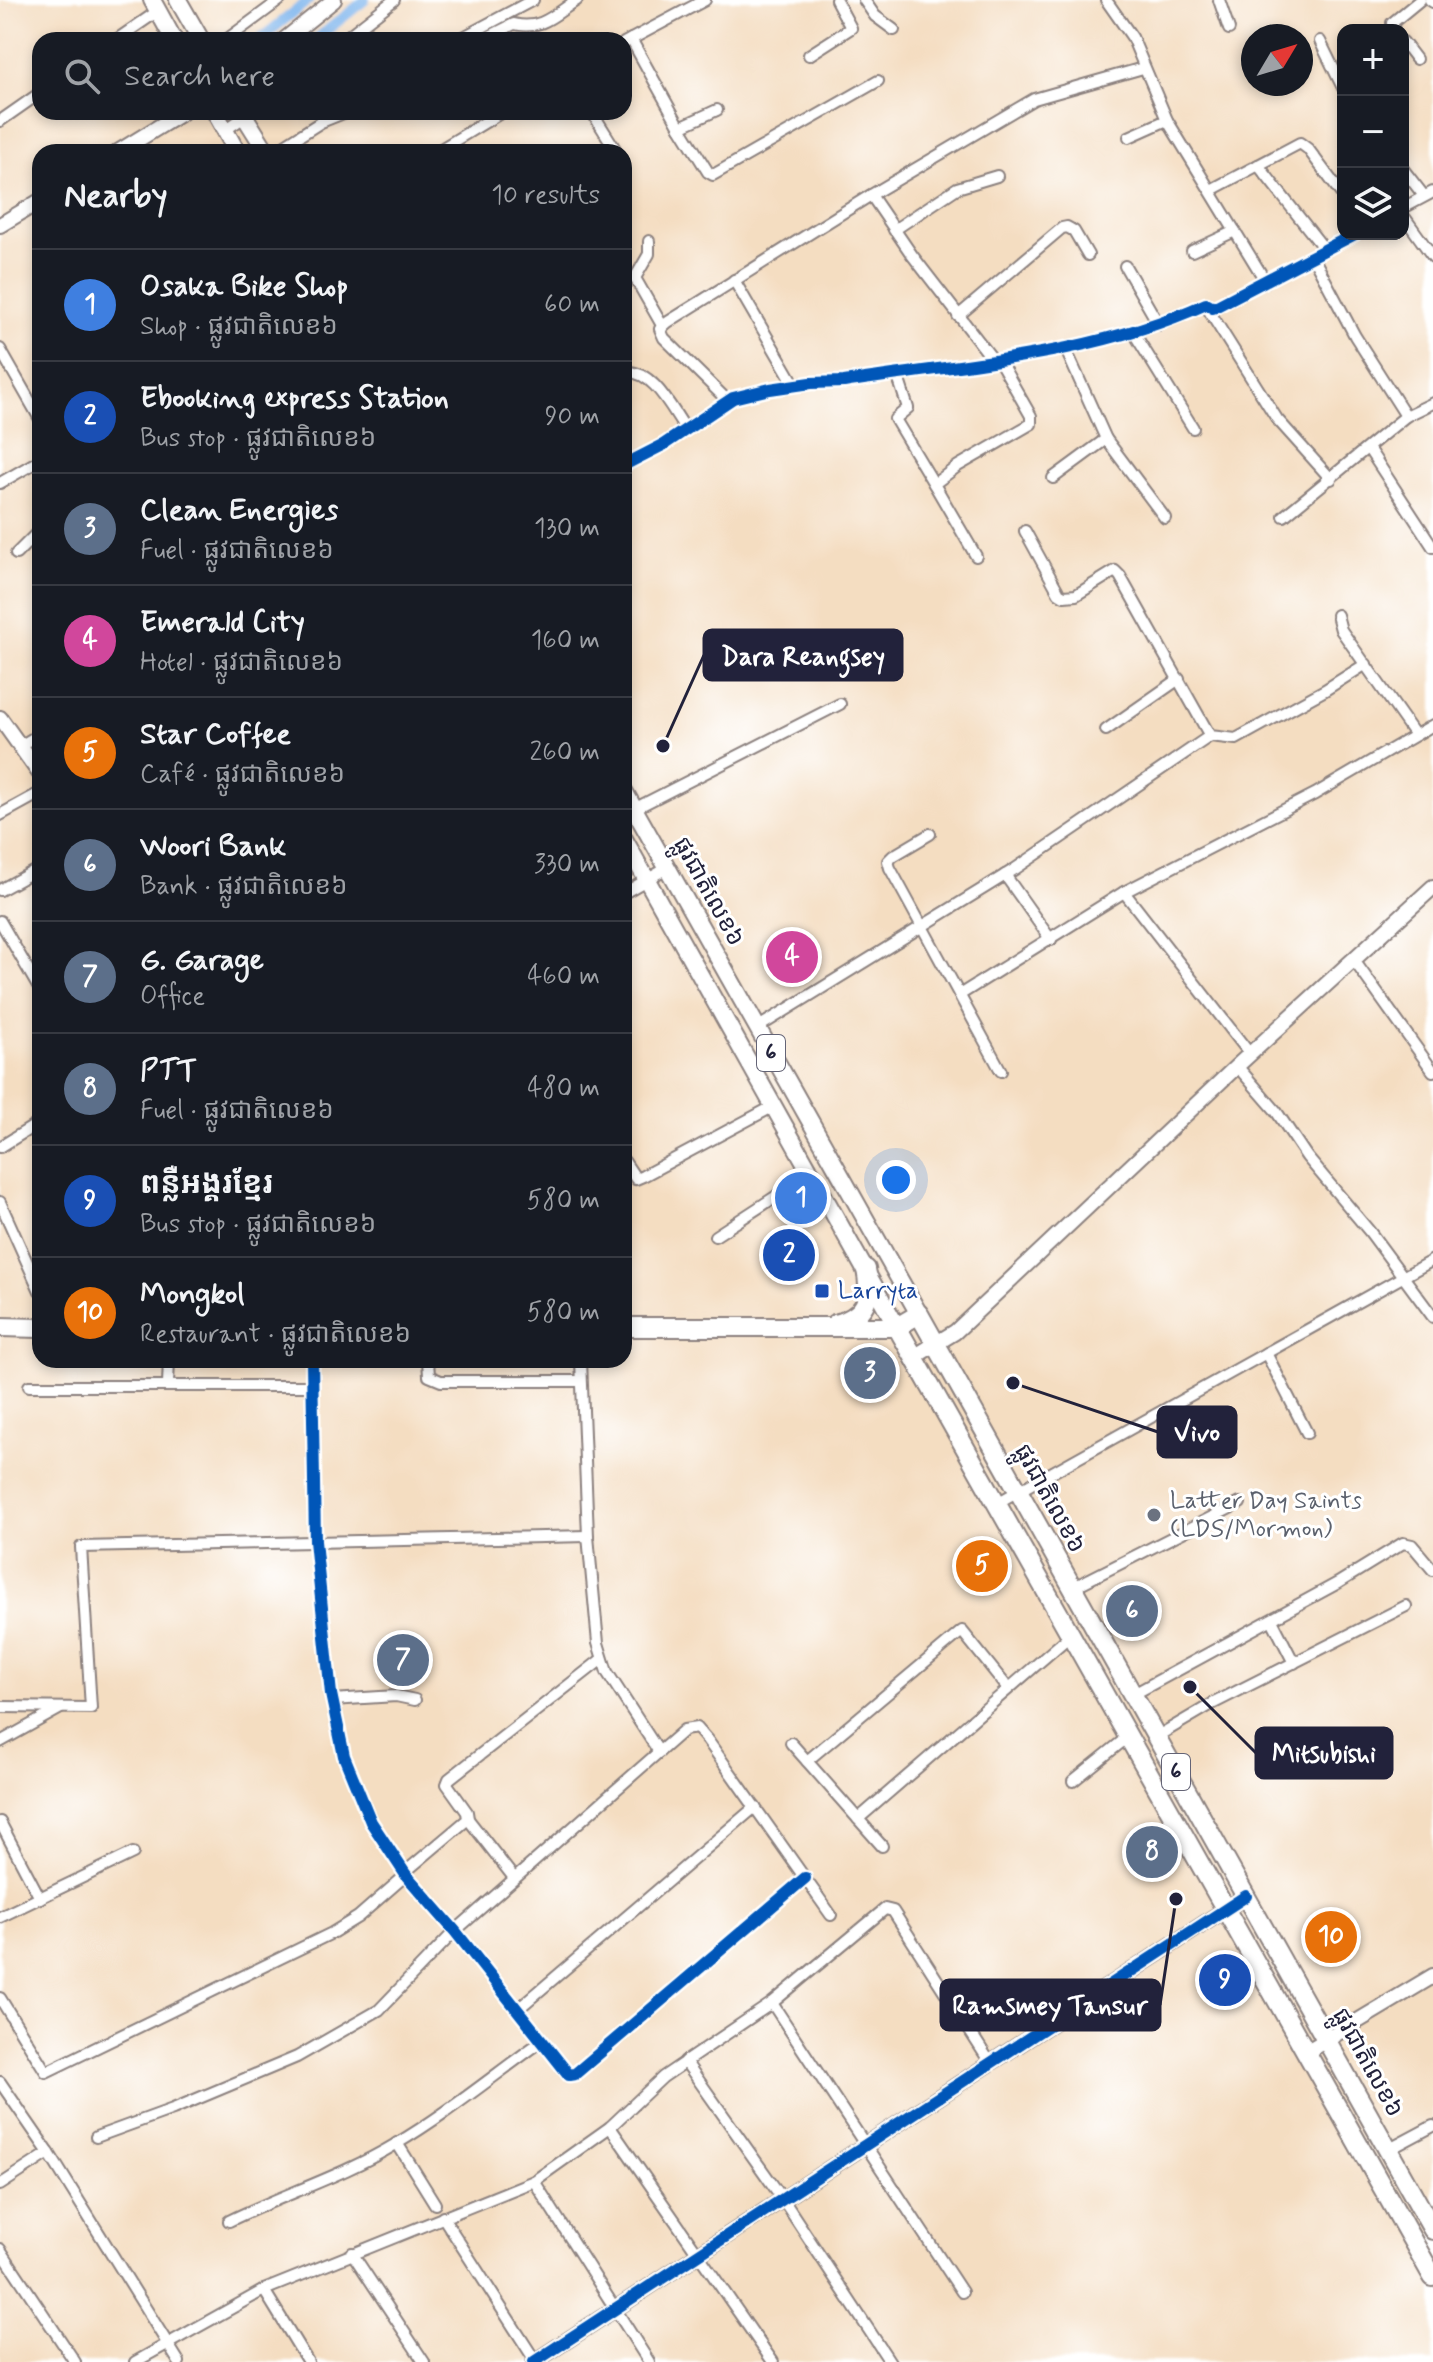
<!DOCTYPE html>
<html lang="en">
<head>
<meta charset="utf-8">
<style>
  :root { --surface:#171b24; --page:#242831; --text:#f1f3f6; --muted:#9ea1a6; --line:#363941; --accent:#7c3aed }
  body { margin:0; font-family:Mynerve,"Noto Sans Khmer",sans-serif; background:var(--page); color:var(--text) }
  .controls { position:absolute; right:24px; top:24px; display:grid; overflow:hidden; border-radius:16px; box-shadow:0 4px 12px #0003 }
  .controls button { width:72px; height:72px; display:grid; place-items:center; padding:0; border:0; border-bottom:2px solid var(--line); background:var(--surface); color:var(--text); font:40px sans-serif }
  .compass { position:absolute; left:1241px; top:24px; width:72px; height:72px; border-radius:50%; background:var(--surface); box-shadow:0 4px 12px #0003; rotate:52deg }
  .you { position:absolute; left:896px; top:1180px; width:28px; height:28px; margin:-20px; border:6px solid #fff; border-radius:50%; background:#1a73e8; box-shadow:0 0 0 12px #1a73e833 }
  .badge { display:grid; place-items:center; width:52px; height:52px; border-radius:50%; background:var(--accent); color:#fff; font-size:26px; font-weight:700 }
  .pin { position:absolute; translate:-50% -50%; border:4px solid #fff; box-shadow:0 2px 8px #0006 }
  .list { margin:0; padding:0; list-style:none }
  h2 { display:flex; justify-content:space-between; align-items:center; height:104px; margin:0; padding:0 32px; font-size:34px }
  h2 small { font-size:26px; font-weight:400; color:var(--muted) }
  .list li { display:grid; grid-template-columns:52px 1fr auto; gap:24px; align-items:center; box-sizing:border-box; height:112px; padding:0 32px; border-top:2px solid var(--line) }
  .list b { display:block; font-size:30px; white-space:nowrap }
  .list p { margin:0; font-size:26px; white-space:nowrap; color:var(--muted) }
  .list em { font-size:26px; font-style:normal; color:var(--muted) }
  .icon { flex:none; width:44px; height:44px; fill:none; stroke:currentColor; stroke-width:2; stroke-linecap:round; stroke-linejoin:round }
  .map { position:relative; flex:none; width:1433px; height:2362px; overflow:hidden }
  .search { position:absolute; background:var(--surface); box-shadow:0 4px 12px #0003; left:32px; top:32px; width:600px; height:88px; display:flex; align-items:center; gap:20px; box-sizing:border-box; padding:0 28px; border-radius:24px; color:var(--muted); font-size:30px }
  .panel { position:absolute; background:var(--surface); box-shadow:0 4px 12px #0003; left:32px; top:144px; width:600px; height:1224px; border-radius:24px }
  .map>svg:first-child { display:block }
</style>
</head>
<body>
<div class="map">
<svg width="1433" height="2362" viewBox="0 0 1433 2362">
  <rect width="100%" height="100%" fill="#fff"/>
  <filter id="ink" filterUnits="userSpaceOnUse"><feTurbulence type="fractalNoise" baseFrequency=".0125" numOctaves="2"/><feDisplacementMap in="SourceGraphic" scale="16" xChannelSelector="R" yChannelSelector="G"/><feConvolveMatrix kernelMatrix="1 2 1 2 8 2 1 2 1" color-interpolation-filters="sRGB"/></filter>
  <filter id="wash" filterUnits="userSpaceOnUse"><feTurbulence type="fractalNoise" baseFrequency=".006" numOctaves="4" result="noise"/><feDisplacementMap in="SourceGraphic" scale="32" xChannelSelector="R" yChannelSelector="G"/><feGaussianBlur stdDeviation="1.8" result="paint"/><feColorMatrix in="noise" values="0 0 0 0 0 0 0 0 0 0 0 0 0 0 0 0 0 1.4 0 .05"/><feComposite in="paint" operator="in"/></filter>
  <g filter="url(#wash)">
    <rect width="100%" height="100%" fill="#f4ddc1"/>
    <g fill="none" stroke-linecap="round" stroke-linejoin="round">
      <g stroke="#7eb5ed" stroke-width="10">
        <path d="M259,40L309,0"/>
        <path d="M315,40L365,0"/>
      </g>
    </g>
  </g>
  <g filter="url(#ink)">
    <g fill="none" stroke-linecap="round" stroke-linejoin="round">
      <defs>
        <g id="minor">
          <path d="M864,0L875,16L894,30"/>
          <path d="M1106,0L1132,37L1167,120L1266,282"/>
          <path d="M1219,0L1229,29"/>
          <path d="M1430,0L1433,2"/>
          <path d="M1394,30L1392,23L1420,0"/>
          <path d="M631,39L680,127L708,172L713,175L878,81"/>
          <path d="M116,40L158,11"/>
          <path d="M226,40L280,0"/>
          <path d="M343,40L394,0"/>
          <path d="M458,40L533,0"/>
          <path d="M482,40L514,24C541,31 555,14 577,0"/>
          <path d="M1320,41L1343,88"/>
          <path d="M1403,42L1416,59"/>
          <path d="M624,43L705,0"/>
          <path d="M809,55L851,28L836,0"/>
          <path d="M592,112L617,152"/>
          <path d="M0,121L40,93"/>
          <path d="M680,127L717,110"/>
          <path d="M225,130L252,112"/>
          <path d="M1129,137L1167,120"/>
          <path d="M274,152L321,122L346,112"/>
          <path d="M436,152L502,112"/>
          <path d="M1258,165L1325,250"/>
          <path d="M1403,169L1424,196"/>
          <path d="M1211,190L1300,143L1308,149L1343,196"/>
          <path d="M871,195L912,255L994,361"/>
          <path d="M1403,208L1433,192"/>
          <path d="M1403,215L1433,257"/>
          <path d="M894,230L957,188L997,176"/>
          <path d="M649,241V254L635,278L663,327"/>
          <path d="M1192,251L1235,231"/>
          <path d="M1313,257L1355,336L1406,416"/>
          <path d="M1125,266L1159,325"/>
          <path d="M734,280L795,385"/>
          <path d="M1206,306L1277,419L1331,479"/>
          <path d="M958,316L1062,228L1067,227L1074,231L1088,255"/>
          <path d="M1134,333L1193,428"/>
          <path d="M0,349L40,419"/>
          <path d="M1066,350L1106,439L1165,518"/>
          <path d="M624,372C653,369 671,408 685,428"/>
          <path d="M897,374L908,408L895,419L934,484"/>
          <path d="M727,400L664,338L660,329L668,322L871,195L1034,99L1143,68"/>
          <path d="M1368,448L1433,547"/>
          <path d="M624,465L663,445L733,398L770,389L811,383L844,382C967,363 1092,356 1206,304L1213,308L1355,234"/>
          <path d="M1053,478L1106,439"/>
          <path d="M0,483L40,460"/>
          <path d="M1284,516L1406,416L1433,403"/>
          <path d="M1025,531L1059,593L1064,596L1076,595L1115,571L1120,576L1210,736L1236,739L1325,690L1366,664"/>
          <path d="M16,554L40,530"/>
          <path d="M976,556L934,484L958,466L1031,424V416L999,360"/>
          <path d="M1337,615L1341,630L1415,735"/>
          <path d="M1106,730L1179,679"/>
          <path d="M20,746L40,734"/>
          <path d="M634,809L840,704"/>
          <path d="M0,815L40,793"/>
          <path d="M930,834L893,856L888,861L890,868L1001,1071"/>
          <path d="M1005,875L1051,940"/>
          <path d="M0,890L40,868"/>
          <path d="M1124,892L1250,1054"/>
          <path d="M624,893L667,868"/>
          <path d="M0,921L40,990"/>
          <path d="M1353,959L1433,1071"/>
          <path d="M961,994L1124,892L1315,794L1433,725"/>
          <path d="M757,1028L1015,869L1210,736"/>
          <path d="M1237,1066L1276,1111L1307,1157L1370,1232L1433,1317"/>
          <path d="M0,1147L34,1126"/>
          <path d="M624,1161L636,1179L643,1176L774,1106"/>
          <path d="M0,1202L40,1291"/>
          <path d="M715,1236L812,1173"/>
          <path d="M1266,1353L1307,1433"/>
          <path d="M312,1360L315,1541L331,1694L344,1756L371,1822L406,1875L455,1931L569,2075L575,2074L805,1878"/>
          <path d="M428,1360L429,1376L441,1381H581"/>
          <path d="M581,1360L588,1536L598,1643L607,1672L659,1752"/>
          <path d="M168,1384L169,1360"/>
          <path d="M29,1386H312"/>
          <path d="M997,1503L1433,1260"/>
          <path d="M1072,1588L1240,1503"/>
          <path d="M1272,1620L1294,1663"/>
          <path d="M1132,1695L1338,1583L1403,1543L1412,1545L1433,1570"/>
          <path d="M332,1700L396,1696L415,1700"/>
          <path d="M0,1707L91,1708L81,1547L588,1536"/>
          <path d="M1156,1737L1212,1704L1406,1606"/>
          <path d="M0,1742L61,1708"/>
          <path d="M791,1743L882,1846"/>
          <path d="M807,1761L962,1631L1007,1687"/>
          <path d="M1073,1781L1129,1736"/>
          <path d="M468,1819L514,1878"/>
          <path d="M858,1819L1072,1634"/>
          <path d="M0,1822L40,1898"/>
          <path d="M404,1873L468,1819L467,1812L447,1784L449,1779L602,1659"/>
          <path d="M0,1917L133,1853"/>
          <path d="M0,1998L46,2072L332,1933L358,1917L406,1875"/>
          <path d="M772,2003L962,2292"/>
          <path d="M517,2010L755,1807"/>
          <path d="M685,2061L782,2198L890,2362"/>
          <path d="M0,2082L49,2153L179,2362"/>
          <path d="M610,2127L773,2362"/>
          <path d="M96,2137L173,2109L297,2057L379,2010L455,1931L684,1730L697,1728L708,1741L831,1915"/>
          <path d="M397,2143L435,2204"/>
          <path d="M1388,2150L1433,2126"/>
          <path d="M534,2181L649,2362"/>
          <path d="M0,2185L49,2153"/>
          <path d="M443,2217L536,2362"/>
          <path d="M229,2221C284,2194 343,2176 396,2144C447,2114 494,2075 542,2041"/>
          <path d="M0,2249L75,2362"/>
          <path d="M352,2253L424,2362"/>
          <path d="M264,2290L308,2362"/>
          <path d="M135,2362L264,2290L534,2181L610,2127L663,2077L772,2003L885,1909L893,1911L991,2064"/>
        </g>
        <g id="tertiary">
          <path d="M118,152L183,112"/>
          <path d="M0,225L40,201"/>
          <path d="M0,718L40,774"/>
          <path d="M914,1357L955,1332L1237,1066L1433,887"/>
          <path d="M1306,2052L1433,1976"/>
          <path d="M534,2362L1246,1896"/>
        </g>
        <path id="secondary" d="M284,40L334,0"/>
        <g id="primary">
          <path d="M152,0L174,40"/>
          <path d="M178,0L201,40"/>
          <path d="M215,112L237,152"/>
          <path d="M242,112L267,152"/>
          <path d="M624,791L919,1314"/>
          <path d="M624,839L897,1327"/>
        </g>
        <g id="trunk">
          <path d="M835,1324C866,1316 872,1299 866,1269"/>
          <path d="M0,1327L40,1328"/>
          <path d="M624,1327H897L919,1314L1433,2230"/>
          <path d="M897,1327L1433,2277"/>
        </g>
      </defs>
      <use href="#minor" stroke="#8b807e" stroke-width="14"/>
      <use href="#tertiary" stroke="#8b807e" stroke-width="18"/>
      <use href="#secondary" stroke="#8b807e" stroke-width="18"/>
      <use href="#primary" stroke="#8b807e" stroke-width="20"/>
      <use href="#trunk" stroke="#8b807e" stroke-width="22"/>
      <use href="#minor" stroke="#fff" stroke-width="10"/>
      <use href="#tertiary" stroke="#fff" stroke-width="14"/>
      <use href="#secondary" stroke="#fff" stroke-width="14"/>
      <use href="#primary" stroke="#fff" stroke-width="16"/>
      <use href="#trunk" stroke="#fff" stroke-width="18"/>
      <defs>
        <g id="cycleway">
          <path d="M624,465L663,445L733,398L770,389L811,383L844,382C967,363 1092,356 1206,304L1213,308L1355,234"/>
          <path d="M312,1360L315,1541L331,1694L344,1756L371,1822L406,1875L455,1931L569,2075L575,2074L805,1878"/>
          <path d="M534,2362L1246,1896"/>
        </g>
      </defs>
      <use href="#cycleway" stroke="#fff" stroke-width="17"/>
      <use href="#cycleway" stroke="#0057b8" stroke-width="12"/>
    </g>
  </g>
  <rect fill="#1a4fb4" stroke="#fff" stroke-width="3" x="814" y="1283" width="16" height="16" rx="4"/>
  <circle fill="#6b7280" stroke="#fff" stroke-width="3" cx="1154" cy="1515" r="8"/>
  <g text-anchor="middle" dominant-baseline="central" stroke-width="6" stroke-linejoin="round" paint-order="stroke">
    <g fill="#fff" stroke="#646476" stroke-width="2">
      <rect x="757" y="1035" width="28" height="36" rx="6"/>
      <rect x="1162" y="1754" width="28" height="36" rx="6"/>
    </g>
    <g font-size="22" font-weight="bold" fill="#22223b">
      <text x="771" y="1053">6</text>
      <text x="1176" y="1772">6</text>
    </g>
    <g font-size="24" fill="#22223b" stroke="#fff">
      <text transform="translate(708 892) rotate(61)">ផ្លូវជាតិលេខ៦</text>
      <text transform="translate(1049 1499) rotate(61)">ផ្លូវជាតិលេខ៦</text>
      <text transform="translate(1367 2063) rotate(61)">ផ្លូវជាតិលេខ៦</text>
    </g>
    <g font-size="24" fill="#164399" stroke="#fff" text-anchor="start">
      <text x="838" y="1291">Larryta</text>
    </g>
    <g font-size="24" fill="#5b616d" stroke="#fff" text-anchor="start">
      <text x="1170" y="1501">Latter Day Saints<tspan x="1170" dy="28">(LDS/Mormon)</tspan></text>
    </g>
  </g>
  <path fill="none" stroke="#22223b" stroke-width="3" d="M663 746L704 655M1013 1383L1158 1432M1190 1687L1256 1753M1176 1899L1160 2005"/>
  <g fill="#22223b" stroke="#fff" stroke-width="3">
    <circle cx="663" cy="746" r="8"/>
    <circle cx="1013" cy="1383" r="8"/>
    <circle cx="1190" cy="1687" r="8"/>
    <circle cx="1176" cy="1899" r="8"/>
  </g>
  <g fill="#22223b" stroke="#22223b" stroke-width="3">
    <rect x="704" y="630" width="198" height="50" rx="8"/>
    <rect x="1158" y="1407" width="78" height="50" rx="8"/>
    <rect x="1256" y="1728" width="136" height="50" rx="8"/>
    <rect x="941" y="1980" width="219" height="50" rx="8"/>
  </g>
  <g font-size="26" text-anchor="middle" font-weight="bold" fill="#fff">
    <text x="803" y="665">Dara Reangsey</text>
    <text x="1197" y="1441">Vivo</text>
    <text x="1324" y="1762">Mitsubishi</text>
    <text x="1050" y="2014">Ramsmey Tansur</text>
  </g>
</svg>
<div class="controls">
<button>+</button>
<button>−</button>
<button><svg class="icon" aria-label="layers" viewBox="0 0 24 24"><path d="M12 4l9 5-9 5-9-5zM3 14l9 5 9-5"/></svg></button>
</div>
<svg class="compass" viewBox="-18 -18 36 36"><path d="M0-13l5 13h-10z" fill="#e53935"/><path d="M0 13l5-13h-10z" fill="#9ea1a6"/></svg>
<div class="you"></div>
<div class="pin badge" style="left:801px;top:1198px;background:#3f7fe0">1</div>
<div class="pin badge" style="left:789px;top:1255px;background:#1a4fb4">2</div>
<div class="pin badge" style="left:870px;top:1373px;background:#5c6f8a">3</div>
<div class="pin badge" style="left:792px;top:957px;background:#d1479c">4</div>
<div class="pin badge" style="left:982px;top:1566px;background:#e8710a">5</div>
<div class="pin badge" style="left:1132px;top:1611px;background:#5c6f8a">6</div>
<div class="pin badge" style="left:403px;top:1660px;background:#5c6f8a">7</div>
<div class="pin badge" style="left:1152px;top:1852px;background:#5c6f8a">8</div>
<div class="pin badge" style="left:1225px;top:1980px;background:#1a4fb4">9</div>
<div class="pin badge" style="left:1331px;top:1937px;background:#e8710a">10</div>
<div class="search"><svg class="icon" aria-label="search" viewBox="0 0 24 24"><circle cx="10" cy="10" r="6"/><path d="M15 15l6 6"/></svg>Search here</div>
<section class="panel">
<h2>Nearby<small>10 results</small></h2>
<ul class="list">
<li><span class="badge" style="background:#3f7fe0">1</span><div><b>Osaka Bike Shop</b><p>Shop · ផ្លូវជាតិលេខ៦</p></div><em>60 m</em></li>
<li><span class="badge" style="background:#1a4fb4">2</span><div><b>Ebooking express Station</b><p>Bus stop · ផ្លូវជាតិលេខ៦</p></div><em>90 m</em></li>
<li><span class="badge" style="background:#5c6f8a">3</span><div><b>Clean Energies</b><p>Fuel · ផ្លូវជាតិលេខ៦</p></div><em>130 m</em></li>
<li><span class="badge" style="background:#d1479c">4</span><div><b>Emerald City</b><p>Hotel · ផ្លូវជាតិលេខ៦</p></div><em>160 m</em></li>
<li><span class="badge" style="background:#e8710a">5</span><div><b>Star Coffee</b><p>Café · ផ្លូវជាតិលេខ៦</p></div><em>260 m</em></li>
<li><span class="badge" style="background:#5c6f8a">6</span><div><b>Woori Bank</b><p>Bank · ផ្លូវជាតិលេខ៦</p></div><em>330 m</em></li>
<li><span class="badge" style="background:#5c6f8a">7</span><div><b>G. Garage</b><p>Office</p></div><em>460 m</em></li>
<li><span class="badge" style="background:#5c6f8a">8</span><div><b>PTT</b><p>Fuel · ផ្លូវជាតិលេខ៦</p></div><em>480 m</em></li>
<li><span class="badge" style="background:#1a4fb4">9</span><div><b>ពន្លឺអង្គរខ្មែរ</b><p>Bus stop · ផ្លូវជាតិលេខ៦</p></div><em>580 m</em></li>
<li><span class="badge" style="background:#e8710a">10</span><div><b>Mongkol</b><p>Restaurant · ផ្លូវជាតិលេខ៦</p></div><em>580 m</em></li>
</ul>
</section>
</div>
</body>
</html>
